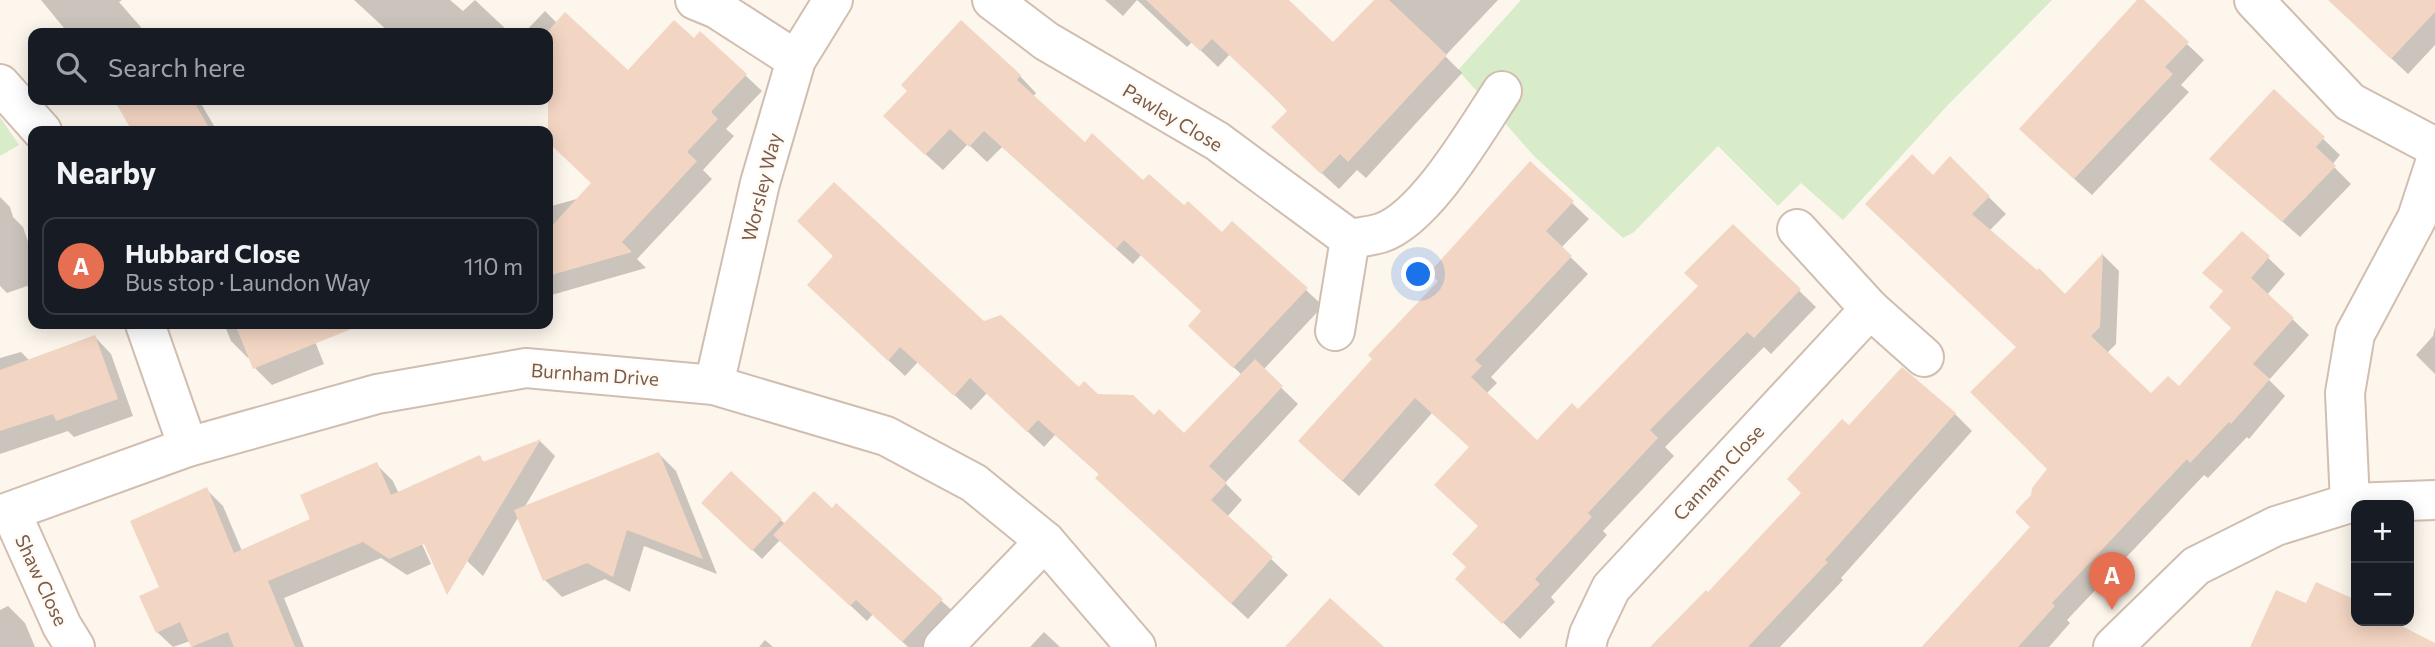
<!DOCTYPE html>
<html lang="en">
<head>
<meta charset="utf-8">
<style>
  :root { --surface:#171b24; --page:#242831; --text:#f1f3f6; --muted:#9ea1a6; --line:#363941; --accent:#e76f51 }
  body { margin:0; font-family:Commissioner,sans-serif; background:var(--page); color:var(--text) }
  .controls { position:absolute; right:21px; bottom:21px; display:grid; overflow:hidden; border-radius:14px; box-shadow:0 4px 18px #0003 }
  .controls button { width:63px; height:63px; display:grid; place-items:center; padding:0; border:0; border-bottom:2px solid var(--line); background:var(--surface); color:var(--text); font:35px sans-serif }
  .you { position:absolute; left:1419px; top:275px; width:24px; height:24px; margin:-18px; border:5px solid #fff; border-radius:50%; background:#1a73e8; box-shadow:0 0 0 10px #1a73e833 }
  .badge { display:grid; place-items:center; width:46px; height:46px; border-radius:50%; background:var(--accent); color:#fff; font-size:23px; font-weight:700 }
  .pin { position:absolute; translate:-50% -58px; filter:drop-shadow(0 2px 4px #0008) }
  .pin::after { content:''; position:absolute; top:37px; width:24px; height:21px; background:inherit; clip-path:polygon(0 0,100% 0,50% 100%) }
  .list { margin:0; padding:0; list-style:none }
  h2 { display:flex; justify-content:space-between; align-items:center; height:91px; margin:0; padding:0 28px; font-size:30px }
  h2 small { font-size:23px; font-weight:400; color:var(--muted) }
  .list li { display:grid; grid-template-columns:46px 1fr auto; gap:21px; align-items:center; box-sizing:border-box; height:98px; margin:0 14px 14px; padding:0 14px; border:2px solid var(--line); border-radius:14px }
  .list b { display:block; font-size:26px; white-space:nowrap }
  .list p { margin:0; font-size:23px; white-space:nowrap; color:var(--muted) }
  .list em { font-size:23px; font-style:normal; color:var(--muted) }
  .icon { flex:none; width:38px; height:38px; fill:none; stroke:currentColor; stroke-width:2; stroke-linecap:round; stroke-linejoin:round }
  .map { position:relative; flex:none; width:2435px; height:647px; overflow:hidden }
  .search { position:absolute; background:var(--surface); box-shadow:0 4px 18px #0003; left:28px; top:28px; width:525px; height:77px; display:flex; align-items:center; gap:18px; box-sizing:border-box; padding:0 24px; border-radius:14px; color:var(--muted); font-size:26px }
  .panel { position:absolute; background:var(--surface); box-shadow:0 4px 18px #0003; left:28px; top:126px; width:525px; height:203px; border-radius:14px }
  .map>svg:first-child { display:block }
</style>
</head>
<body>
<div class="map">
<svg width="2435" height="647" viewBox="0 0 2435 647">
  <rect width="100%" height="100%" fill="#fdf6ec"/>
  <g fill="#d8ecc9">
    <path d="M1521,0H2052L1946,107L1843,220L1801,183L1778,206L1718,146L1634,232L1623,238L1534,156L1458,70Z"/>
    <path d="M0,117L19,145L0,156Z"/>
  </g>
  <g fill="#0003">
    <path d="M41,0H122L119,2L146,33H68Z"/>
    <path d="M354,0H450L463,11L475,0L510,33H390Z"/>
    <path d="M1105,0H1286L1333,44L1376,0H1498L1445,56L1462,73L1366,178L1357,170L1339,189L1290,144L1288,111L1230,54L1218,67L1192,42L1187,47L1137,0L1123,16Z"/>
    <path d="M2140,0L2204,60L2181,85L2189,92L2092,195L2038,146Z"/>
    <path d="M2329,0H2435V45L2408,74Z"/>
    <path d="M545,11L557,23L628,73L694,41L745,75L762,91L726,129L734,136L703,170L712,179L637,259L646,268L548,296V207L602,192L573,118L548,94V33H524Z"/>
    <path d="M1020,76L1036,93L1033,97L1085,144L1306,290L1323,306L1263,370L1298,404L1225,483L1242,500L1227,517L1288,575L1248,619L1113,494L1100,475L1055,435L1044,447L987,393L971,410L918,362L905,376L825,301L984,323L1079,389L1154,418L1184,435L1242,375L1207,342L1203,312L1141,255L1133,264L1002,147L987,162L968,144L943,170L902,133Z"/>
    <path d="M2274,92L2340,155L2332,165L2351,184L2300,237L2211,159Z"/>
    <path d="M113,100H199L217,131H134L123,112Z"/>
    <path d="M466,100H477L471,105Z"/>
    <path d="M1950,159L2006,214L1989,231L2065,297L2103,255L2119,271L2116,344L2107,353L2151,395L2179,389L2233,328L2225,292L2242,233L2285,274L2267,295L2309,335L2269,380L2285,396L2249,439L2247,437L2208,478L2204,475L2067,620L2070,623L2049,647H1922L2032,527L2033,496L2050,468L2018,348L1934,177Z"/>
    <path d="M1530,163L1589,219L1561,248L1588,274L1491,377L1497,383L1486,394L1537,442L1578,412L1700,287L1733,227L1816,307L1771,354L1764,347L1665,447L1674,456L1603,531L1607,535L1551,597L1555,602L1520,639L1458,579L1468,568L1480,527L1471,448L1432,413L1359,496L1317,458L1374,359L1440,281Z"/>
    <path d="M0,197L10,207L13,217L23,227L33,256V284L7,293L0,286Z"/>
    <path d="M224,324H328L331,332L314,339L324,364L272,385L255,368L250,357L248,358L231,341Z"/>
    <path d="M2435,327V374L2416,355L2433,336Z"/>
    <path d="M95,337L111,354L133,416L74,437L68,431L0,454V358L21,352L30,361Z"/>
    <path d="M1955,414L1972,431L1841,578L1843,580L1780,647H1670L1709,595L1803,493Z"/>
    <path d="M540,441L555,456L524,508L659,454L676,471L717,574L644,546L630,592L605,579L562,597L545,580L519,516L483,576L468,562L443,474L479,457L485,463Z"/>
    <path d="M376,464L393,481L431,564L407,575L381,558L284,598L304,647H192L190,641L173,647L157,632L161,587L206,489L223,506L242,551L312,520Z"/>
    <path d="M731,473L785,524L832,511L836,505L958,616L928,647H908L873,614L867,621L780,540L762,559L703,503Z"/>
    <path d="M8,606L25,623L35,647H0V610Z"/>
    <path d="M1044,632L1060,647H1030Z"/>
    <path d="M765,640L773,647H759Z"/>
  </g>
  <g fill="#f3d5c3">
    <path d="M1146,0H1289L1333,42L1374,0H1389L1447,55L1348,162L1340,154L1321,174L1271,127L1287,111L1275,98L1212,39L1200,51Z"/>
    <path d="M2137,0H2144L2189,42L2165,67L2173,74L2074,179L2019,129Z"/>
    <path d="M2328,0H2435V12L2391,59Z"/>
    <path d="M565,12L628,70L674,20L694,38L700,31L747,74L711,112L718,119L687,152L697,161L622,242L632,252L548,276V230L591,183L548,142V31Z"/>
    <path d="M961,20L1021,75L1017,80L1085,142L1092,133L1143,180L1149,174L1184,205L1188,201L1222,232L1232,221L1308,288L1233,368L1188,326L1201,311L1124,240L1116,249L984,131L969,147L950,129L925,155L883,116L907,91L901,85Z"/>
    <path d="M2274,89L2325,137L2316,147L2336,166L2282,222L2209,159Z"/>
    <path d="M127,100H193L211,131H132L117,105Z"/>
    <path d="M1912,154L1933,175L1950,156L1990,196L1972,214L2037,270L2039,268L2065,294L2103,253L2100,327L2091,336L2151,393L2168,376L2179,386L2231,328L2209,307L2223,291L2202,273L2242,231L2270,256L2251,278L2294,318L2253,364L2270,379L2231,424L2229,422L2190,463L2187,459L2052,603L2055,606L2018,647H1922L2030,527L2015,512L2031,495L2032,488L2047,469L1970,392L2016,347L1865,204Z"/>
    <path d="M1530,161L1574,201L1546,231L1572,256L1475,360L1482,366L1471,377L1537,440L1572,403L1578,409L1698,286L1684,273L1733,224L1801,289L1754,338L1747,332L1650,430L1658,438L1588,513L1592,517L1535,579L1540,584L1502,624L1455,579L1466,567L1452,554L1478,526L1434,485L1469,447L1415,398L1342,481L1298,441L1372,359L1368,355L1438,281L1429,273Z"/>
    <path d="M834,182L984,321L1001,315L1079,387L1084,381L1098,394L1133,395L1154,415L1159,409L1184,433L1255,359L1283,386L1209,466L1227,483L1211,500L1273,557L1231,604L1095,478L1099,474L1038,420L1027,432L970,378L954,396L900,347L888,361L807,285L833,256L797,221Z"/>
    <path d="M235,324H361V325L253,369Z"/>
    <path d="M95,335L118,399L56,421L53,414L0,431V370Z"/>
    <path d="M1902,367L1956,413L1825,560L1828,562L1748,647H1650L1706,590L1708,592L1801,493L1787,479L1842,419L1849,425Z"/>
    <path d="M541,439L447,595L424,544L389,559L363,542L268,581L295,647H234L228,632L191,647L180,622L156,633L139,596L159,587L130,521L207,487L234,553L310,519L300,495L377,462L391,495L480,455L483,462Z"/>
    <path d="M659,452L703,559L627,530L613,577L587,563L543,581L514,510Z"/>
    <path d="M731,471L782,519L752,551L701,503Z"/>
    <path d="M814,491L832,508L836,503L943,599L902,642L856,600L850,606L773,535Z"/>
    <path d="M2316,582L2356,600V621H2392L2435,643V647H2250L2276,590L2306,603Z"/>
    <path d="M1330,598L1384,647H1285Z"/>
  </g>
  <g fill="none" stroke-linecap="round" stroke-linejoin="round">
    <defs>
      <g id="street">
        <path d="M695,0L717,9L796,60"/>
        <path d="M992,0L1046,41L1217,141L1350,239C1360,237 1371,236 1381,233C1426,218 1476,130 1502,91"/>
        <path d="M2254,0L2350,102L2435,147"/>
        <path d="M0,84L42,131"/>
        <path d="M1870,309L1924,357"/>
        <path d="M145,324L188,447"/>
        <path d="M1335,331L1350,239"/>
        <path d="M714,385L760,183L796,60L833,0"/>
        <path d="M2350,503L2345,393L2355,334L2417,218L2435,163"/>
        <path d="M11,512L62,626L75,647"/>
        <path d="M0,515L188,447L377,394L526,368L714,385L886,436L974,483L1045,541L1136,647"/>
        <path d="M943,647L1045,541"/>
        <path d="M1586,647L1589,634L1611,588L1870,309L1797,229"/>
        <path d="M2113,647L2196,566L2276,526L2350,503L2435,500"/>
      </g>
    </defs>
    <use href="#street" stroke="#d1beb0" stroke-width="42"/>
    <use href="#street" stroke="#fff" stroke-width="38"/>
  </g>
  <g text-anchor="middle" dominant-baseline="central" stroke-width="5" stroke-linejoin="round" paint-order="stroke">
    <g font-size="19" fill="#7a5c4d" stroke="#fffaf3">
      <text transform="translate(1173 117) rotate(31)">Pawley Close</text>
      <text transform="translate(761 187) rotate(-76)">Worsley Way</text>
      <text transform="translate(595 374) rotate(4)">Burnham Drive</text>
      <text transform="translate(1718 472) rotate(-47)">Cannam Close</text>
      <text transform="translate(42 580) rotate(65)">Shaw Close</text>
    </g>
  </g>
</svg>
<div class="controls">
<button>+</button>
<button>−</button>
</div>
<div class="you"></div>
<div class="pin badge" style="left:2112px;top:610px">A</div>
<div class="search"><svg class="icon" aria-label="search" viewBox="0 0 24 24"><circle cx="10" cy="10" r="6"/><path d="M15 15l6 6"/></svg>Search here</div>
<section class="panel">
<h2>Nearby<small></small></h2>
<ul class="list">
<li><span class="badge">A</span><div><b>Hubbard Close</b><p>Bus stop · Laundon Way</p></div><em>110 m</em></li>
</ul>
</section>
</div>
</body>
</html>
